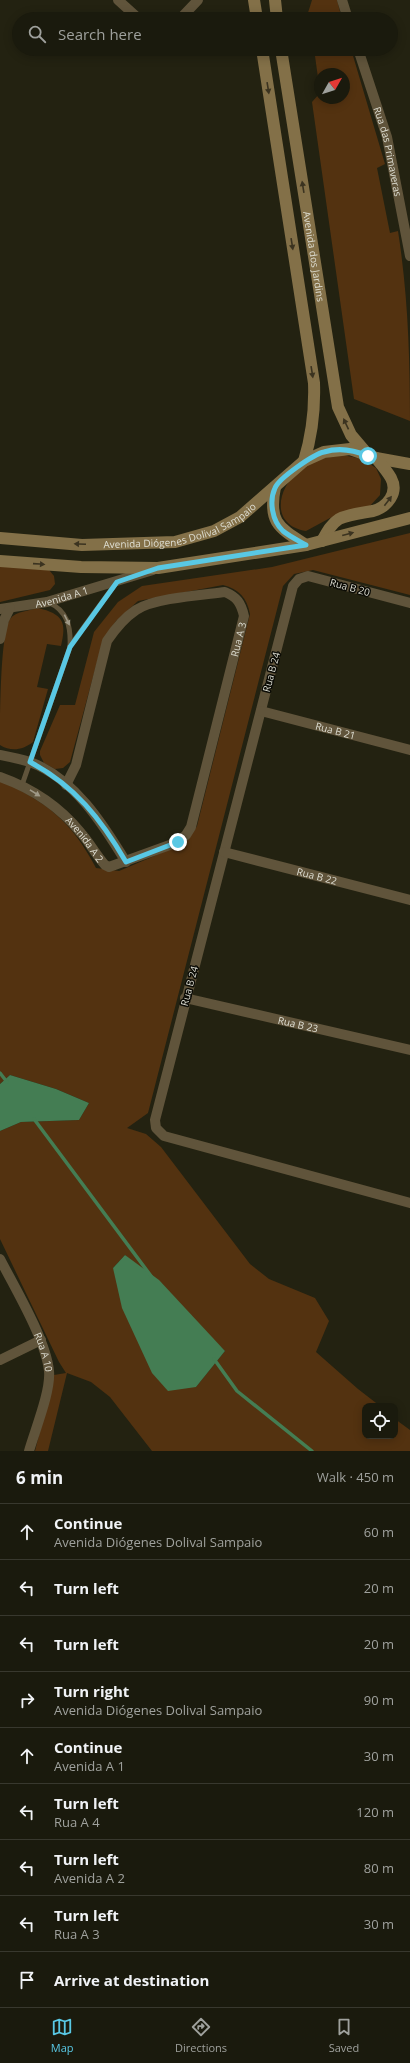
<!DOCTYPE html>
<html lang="en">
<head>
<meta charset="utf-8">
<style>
  :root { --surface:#1a1a0d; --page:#232316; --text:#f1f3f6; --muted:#9fa19d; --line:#38382e; --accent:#59c8e4 }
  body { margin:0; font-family:"Open Sans",sans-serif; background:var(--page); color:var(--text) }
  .controls { position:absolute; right:12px; bottom:12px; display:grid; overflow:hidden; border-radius:8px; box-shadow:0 2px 10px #0003 }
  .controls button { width:36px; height:36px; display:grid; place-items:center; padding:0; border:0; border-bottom:1px solid var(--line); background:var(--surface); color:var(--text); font:20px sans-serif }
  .compass { position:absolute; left:314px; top:68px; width:36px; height:36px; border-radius:50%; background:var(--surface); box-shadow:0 2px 10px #0003; rotate:51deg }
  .stop { position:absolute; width:12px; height:12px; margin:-9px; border:3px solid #59c8e4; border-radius:50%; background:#fff }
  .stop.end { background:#59c8e4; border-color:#fff; box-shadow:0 1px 4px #0008 }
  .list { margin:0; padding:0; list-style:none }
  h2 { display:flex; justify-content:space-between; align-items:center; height:52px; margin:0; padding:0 16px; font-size:17px }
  h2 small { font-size:13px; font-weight:400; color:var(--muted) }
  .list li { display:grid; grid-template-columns:26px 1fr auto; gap:12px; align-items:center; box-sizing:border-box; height:56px; padding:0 16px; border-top:1px solid var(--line) }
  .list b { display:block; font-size:15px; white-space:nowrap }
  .list p { margin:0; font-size:13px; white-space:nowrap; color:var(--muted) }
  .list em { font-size:13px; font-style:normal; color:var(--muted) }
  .icon { flex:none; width:22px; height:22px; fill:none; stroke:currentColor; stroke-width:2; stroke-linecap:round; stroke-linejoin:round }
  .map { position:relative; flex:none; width:410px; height:1451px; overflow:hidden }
  .search { position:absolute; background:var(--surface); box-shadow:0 2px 10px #0003; left:12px; right:12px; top:12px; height:44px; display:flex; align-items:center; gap:10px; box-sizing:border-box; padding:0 14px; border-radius:22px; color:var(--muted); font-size:15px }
  .sheet { height:556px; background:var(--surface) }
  nav { display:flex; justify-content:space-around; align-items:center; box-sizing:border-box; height:56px; border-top:1px solid var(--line); background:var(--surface); font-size:11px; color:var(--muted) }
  nav a { display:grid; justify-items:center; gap:2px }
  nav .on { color:var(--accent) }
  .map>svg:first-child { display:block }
</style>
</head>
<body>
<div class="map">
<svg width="410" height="1451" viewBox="0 0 410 1451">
  <rect width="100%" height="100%" fill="#232211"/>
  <g fill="#533210" fill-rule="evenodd">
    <path d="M312,0H337L342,19H306Z"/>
    <path d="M308,49H351L385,164L377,168L390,233L398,231C408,295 410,357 410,421L354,399L312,102L320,93V98H344V74H320V92L315,56Z"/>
    <path d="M343,455L362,459L376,468L381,479L380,495L369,507L330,518L306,531C270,525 277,489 299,470C311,459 327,457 343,455Z"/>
    <path d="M410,533V595L313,570L294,574L283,586L148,1113L127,1128L146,1134L161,1147L250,1264L269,1279L315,1298L329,1321L316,1352L358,1389L380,1406H365V1436H395V1419L410,1430V1451H152L110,1397L91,1382L67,1373L48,1451H35L54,1375L66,1373L59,1362L0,1239V1131L21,1122L79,1120L89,1103L56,1089L10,1075L0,1084V780C47,803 71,820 96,868L119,871L180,845L194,831L197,826L250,614C247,598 239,589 223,585L138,601L116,621L103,640L70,762L63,768L55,769L44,763L40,755V751L60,705H75L94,632L118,602L142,586L272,567ZM125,1255L225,1351L196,1387L113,1268Z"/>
    <path d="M0,565L49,570L54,576L55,584L50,590L0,602Z"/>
    <path d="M38,608C63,614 67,622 61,646L47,644L37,687L48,689L33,742C23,750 11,752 0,745C0,722 0,634 10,619C16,611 29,611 38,608Z"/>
  </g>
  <g fill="#447d53">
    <path d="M10,1075L56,1089L89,1103L79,1120L21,1122L0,1131V1084Z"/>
    <path d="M125,1255L159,1280L225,1351L196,1387L168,1391L152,1373L122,1308L113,1268Z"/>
  </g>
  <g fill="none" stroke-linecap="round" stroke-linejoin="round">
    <g stroke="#447d53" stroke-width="3.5">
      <path d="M0,1073L7,1082"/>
      <path d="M34,1119L151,1276"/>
      <path d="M214,1359L237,1391L312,1451"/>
    </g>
    <g stroke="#60543b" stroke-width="5">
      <path d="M70,646L116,583"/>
      <path d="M22,785L70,647C71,627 68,611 48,602"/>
    </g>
    <g stroke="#60543b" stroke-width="10">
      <path d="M118,0L139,19"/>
      <path d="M342,0L348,19"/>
      <path d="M180,19L198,0"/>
      <path id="s1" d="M358,49L387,137L410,256"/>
      <path d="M410,603L308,576L299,579L293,586L155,1120L156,1128L164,1136L410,1203"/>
      <path id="s2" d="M0,609L47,602L153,570"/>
      <path d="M0,639L4,620L10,608"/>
      <path id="s3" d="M261,711L410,750"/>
      <path d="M0,755C10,757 20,759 30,762C74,778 103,824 126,862"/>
      <path id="s4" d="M0,777C31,788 60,807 81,833C90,843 96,855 105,865L109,867L178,842L186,835L191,827L244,616C241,603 237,597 225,592C202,595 154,598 136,610C124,618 115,629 107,641L76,765L66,785"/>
      <path id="s5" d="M224,852L410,900"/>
      <path id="s6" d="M185,998L410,1050"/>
      <path id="s7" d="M0,1259C15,1288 46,1340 49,1371C51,1391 35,1430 29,1451"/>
      <path d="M0,1360L41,1340"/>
    </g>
    <g stroke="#837048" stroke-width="12">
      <path d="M254,0L257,19"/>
      <path d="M275,0L277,19"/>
      <path d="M262,49L314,383C315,411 312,435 304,461"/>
      <path id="s8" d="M281,49L338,407L351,435L368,455"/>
      <path d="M275,487C268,522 278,527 306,545"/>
      <path id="s9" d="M0,538L82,545L175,542L214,531L240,517L304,461L324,452L350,449L376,458L410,464"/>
      <path d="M322,541C327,532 331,524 339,519C349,514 362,513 373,511C387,507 399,493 391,478C387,471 381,464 376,458"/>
      <path d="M0,561L81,567L158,568L306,545L410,518"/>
    </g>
  </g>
  <defs><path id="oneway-solid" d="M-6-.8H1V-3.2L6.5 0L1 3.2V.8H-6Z"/></defs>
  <g fill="#3b3320">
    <use href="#oneway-solid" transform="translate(268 88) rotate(81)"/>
    <use href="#oneway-solid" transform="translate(303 187) rotate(-99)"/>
    <use href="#oneway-solid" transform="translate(292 244) rotate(81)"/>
    <use href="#oneway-solid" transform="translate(312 372) rotate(81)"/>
    <use href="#oneway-solid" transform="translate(346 424) rotate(-115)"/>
    <use href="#oneway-solid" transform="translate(388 501) rotate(-53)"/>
    <use href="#oneway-solid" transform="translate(348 534) rotate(-15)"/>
    <use href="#oneway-solid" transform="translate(80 544) rotate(-177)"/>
    <use href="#oneway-solid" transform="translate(39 564) rotate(4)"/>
  </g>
  <g fill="#9f9987">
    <use href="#oneway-solid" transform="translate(67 620) rotate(64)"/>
    <use href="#oneway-solid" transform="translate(35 793) rotate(32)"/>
  </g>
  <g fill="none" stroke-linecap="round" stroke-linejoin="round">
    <path stroke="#59c8e4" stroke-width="5" d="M178,842L126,862C101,819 75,786 30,762L70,647L117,582L158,568L306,545C299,541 289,536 283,531C272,521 269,501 275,488C279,478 314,454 324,452C340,447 354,450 368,456"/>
  </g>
  <g text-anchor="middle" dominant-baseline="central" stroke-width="3" stroke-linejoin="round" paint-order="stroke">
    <g font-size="10" fill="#deded3" stroke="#0b0b05">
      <text stroke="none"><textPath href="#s1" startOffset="107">Rua das Primaveras</textPath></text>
      <text stroke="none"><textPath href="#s8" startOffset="210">Avenida dos Jardins</textPath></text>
      <text stroke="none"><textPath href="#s9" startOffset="184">Avenida Diógenes Dolival Sampaio</textPath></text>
      <text transform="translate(350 587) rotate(15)">Rua B 20</text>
      <text stroke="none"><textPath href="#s2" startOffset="63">Avenida A 1</textPath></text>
      <text stroke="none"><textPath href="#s4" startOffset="431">Rua A 3</textPath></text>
      <text transform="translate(271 672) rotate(-75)">Rua B 24</text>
      <text stroke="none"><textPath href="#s3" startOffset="77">Rua B 21</textPath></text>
      <text stroke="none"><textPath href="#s4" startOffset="107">Avenida A 2</textPath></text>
      <text stroke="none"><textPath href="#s5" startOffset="96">Rua B 22</textPath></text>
      <text transform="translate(189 986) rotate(-75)">Rua B 24</text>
      <text stroke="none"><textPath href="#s6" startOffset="116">Rua B 23</textPath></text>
      <text stroke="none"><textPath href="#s7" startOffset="103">Rua A 10</textPath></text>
    </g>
  </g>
</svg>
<div class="controls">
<button><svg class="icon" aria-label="locate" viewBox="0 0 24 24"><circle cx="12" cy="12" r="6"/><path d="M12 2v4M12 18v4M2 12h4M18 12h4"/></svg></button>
</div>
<svg class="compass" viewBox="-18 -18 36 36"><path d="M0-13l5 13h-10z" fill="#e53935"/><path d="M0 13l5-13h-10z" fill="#9fa19d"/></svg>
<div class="stop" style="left:368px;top:456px"></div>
<div class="stop end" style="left:178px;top:842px"></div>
<div class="search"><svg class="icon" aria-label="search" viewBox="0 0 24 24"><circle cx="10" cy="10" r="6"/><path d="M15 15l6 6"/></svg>Search here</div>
</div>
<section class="sheet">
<h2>6 min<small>Walk · 450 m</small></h2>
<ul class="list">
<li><svg class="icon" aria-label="ahead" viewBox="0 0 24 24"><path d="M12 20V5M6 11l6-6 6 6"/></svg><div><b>Continue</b><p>Avenida Diógenes Dolival Sampaio</p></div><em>60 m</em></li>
<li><svg class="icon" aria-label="left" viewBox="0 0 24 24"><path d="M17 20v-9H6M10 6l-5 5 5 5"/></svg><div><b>Turn left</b></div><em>20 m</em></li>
<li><svg class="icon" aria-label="left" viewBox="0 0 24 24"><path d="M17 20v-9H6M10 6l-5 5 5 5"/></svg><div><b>Turn left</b></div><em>20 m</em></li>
<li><svg class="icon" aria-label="right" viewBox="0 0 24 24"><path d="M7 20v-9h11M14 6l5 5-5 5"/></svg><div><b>Turn right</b><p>Avenida Diógenes Dolival Sampaio</p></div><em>90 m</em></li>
<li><svg class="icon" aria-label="ahead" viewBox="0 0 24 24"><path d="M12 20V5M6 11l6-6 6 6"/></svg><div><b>Continue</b><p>Avenida A 1</p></div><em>30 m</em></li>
<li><svg class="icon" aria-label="left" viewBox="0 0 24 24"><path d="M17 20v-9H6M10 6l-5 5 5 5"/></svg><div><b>Turn left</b><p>Rua A 4</p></div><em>120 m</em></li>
<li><svg class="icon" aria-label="left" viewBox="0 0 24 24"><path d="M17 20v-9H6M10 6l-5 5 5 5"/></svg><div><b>Turn left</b><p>Avenida A 2</p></div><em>80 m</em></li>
<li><svg class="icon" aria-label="left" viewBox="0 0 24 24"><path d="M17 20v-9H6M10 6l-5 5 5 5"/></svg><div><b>Turn left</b><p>Rua A 3</p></div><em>30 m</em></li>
<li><svg class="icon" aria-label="arrive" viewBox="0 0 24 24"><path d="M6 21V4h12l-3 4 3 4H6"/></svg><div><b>Arrive at destination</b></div></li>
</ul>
</section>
<nav>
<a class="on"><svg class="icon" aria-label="map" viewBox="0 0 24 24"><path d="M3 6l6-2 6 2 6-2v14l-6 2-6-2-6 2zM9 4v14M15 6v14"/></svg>Map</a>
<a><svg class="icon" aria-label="directions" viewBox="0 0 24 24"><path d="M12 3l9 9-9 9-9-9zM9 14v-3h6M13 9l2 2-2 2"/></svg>Directions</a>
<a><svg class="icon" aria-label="saved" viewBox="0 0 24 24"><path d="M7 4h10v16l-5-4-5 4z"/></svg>Saved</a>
</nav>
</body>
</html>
